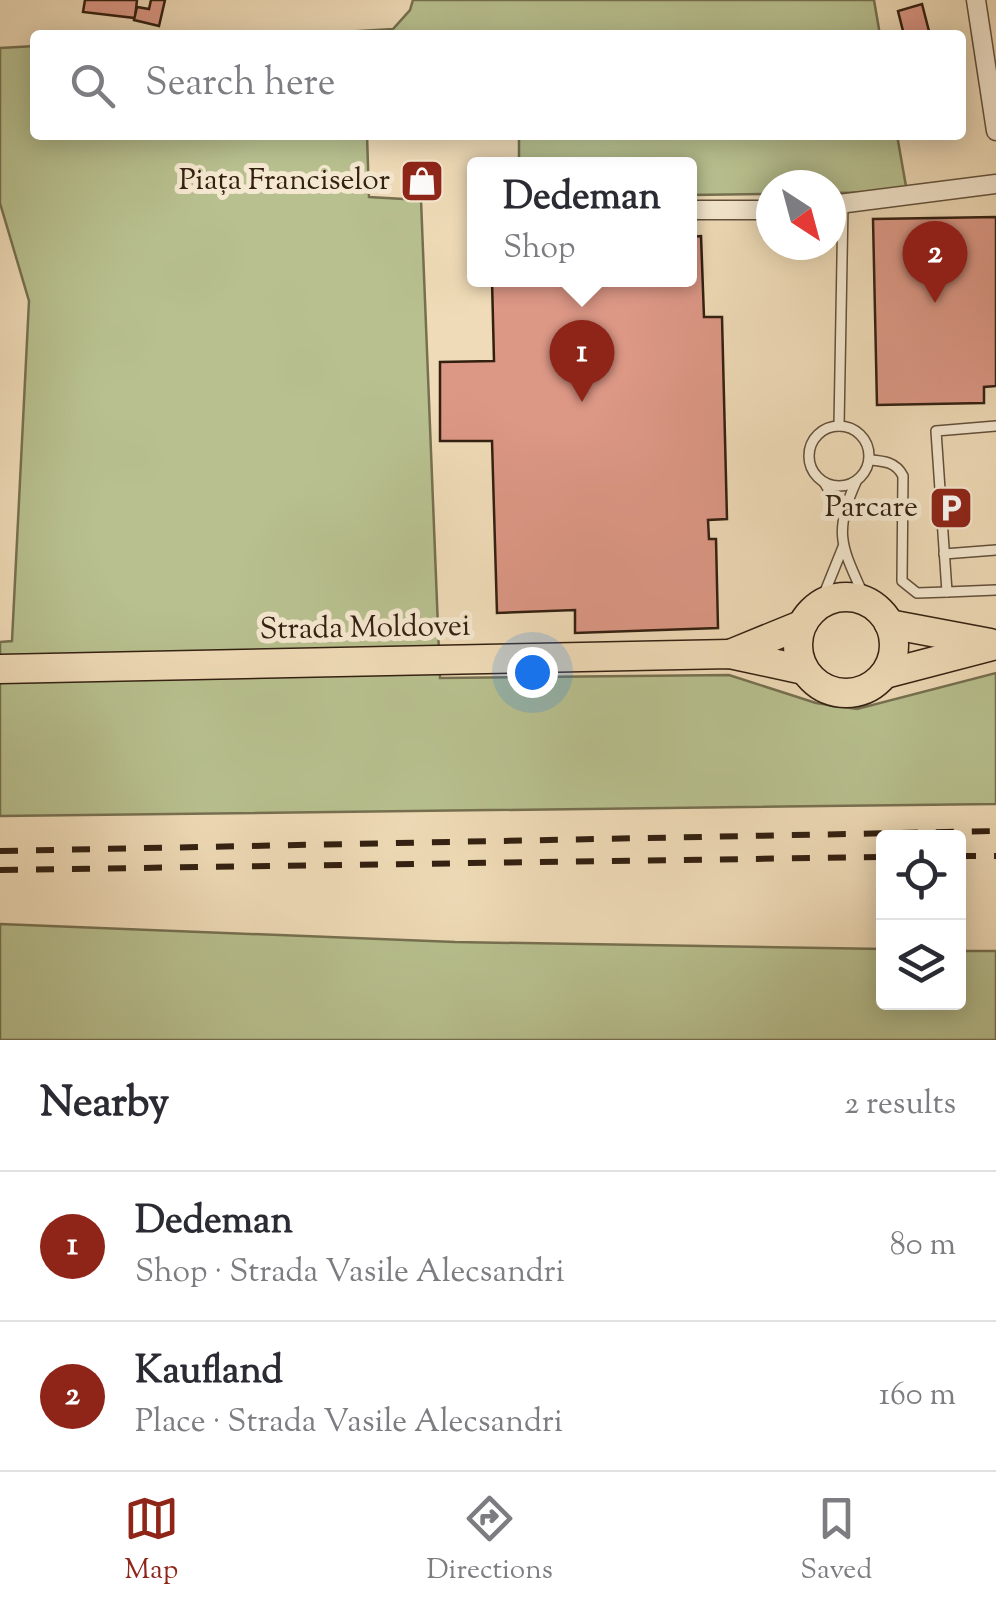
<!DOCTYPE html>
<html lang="en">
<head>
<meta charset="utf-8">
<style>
  :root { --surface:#fff; --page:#f7f7f7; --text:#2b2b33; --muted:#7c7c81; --line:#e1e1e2; --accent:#8f2418 }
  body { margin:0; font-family:"Sorts Mill Goudy",serif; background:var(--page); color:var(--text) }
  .controls { position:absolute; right:30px; bottom:30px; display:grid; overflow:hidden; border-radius:10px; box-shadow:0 5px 25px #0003 }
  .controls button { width:90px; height:90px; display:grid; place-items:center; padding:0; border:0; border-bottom:2px solid var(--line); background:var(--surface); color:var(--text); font:50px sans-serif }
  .compass { position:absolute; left:756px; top:170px; width:90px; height:90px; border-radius:50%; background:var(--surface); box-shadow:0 5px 25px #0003; rotate:144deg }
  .you { position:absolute; left:532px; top:672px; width:35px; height:35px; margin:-25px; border:8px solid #fff; border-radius:50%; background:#1a73e8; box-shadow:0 0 0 15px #1a73e833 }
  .badge { display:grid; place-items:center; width:65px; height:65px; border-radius:50%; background:var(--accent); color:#fff; font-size:32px; font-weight:700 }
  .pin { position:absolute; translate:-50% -82px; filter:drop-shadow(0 2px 5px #0008) }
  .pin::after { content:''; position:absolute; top:52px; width:35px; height:30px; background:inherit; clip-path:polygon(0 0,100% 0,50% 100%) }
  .popup { position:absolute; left:467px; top:157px; width:230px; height:130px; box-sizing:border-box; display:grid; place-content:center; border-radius:10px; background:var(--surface); filter:drop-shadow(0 2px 8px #0005); font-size:32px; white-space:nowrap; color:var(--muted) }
  .popup b { font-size:38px; color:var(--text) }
  .popup::after { content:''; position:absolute; left:50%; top:100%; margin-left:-20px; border:20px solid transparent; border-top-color:var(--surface) }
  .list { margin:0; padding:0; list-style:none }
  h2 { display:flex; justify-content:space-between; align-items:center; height:130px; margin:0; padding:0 40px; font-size:42px }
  h2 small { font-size:32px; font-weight:400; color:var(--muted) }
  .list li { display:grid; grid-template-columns:65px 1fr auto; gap:30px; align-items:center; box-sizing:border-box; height:150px; padding:0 40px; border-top:2px solid var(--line) }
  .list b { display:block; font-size:38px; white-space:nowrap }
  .list p { margin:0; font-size:32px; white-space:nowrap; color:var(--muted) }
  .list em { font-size:32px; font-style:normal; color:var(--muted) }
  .icon { flex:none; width:55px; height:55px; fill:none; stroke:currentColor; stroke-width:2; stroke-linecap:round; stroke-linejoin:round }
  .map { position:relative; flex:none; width:996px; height:1040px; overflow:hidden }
  .search { position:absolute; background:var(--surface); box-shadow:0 5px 25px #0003; left:30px; right:30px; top:30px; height:110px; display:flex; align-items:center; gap:25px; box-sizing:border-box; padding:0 35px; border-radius:10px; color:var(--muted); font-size:38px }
  .sheet { height:430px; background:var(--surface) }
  nav { display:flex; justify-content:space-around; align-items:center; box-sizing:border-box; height:140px; border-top:2px solid var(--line); background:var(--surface); font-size:28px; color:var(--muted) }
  nav a { display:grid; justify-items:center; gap:5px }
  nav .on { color:var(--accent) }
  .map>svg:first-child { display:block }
</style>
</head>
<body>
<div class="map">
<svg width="996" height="1040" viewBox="0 0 996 1040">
  <rect width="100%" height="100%" fill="#efdbb7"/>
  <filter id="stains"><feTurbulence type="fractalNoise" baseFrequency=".002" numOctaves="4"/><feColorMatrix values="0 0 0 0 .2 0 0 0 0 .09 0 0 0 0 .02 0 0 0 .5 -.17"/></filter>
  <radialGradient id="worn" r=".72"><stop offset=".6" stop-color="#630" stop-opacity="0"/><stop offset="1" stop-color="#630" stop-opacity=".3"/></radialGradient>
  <g fill="#b8c08f" stroke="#767050" stroke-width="2.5">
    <path d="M413,0H874L880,35H291L393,29L410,10Z"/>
    <path d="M35,46V135H367L369,197L421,200L440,678L729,675L816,703L857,709L996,673V804L0,816V642L12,641L29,301L0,203V48Z"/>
    <path d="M519,135H897L907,192L831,193V185H771V194L690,195V165L519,164Z"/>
    <path d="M0,924L455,942L883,949L884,1002H958L959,951H996V1040H0Z"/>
  </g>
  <g fill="#dc9785" stroke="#332011" stroke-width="2.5">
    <path d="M85,0H137L135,18L83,12Z"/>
    <path d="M151,0H165L159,26L134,20L137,7L149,9Z"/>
    <path d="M922,4L930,35H904L898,11Z"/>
    <path d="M996,217V386L984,387V403L877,405L873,219Z"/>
    <path d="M701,236L704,317H722L727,519L708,520L709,539H716L718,628L575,633V610L497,613L492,441H440V362L494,361L492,280H690V237Z"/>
  </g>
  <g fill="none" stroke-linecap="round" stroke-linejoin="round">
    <defs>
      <g id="service">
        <path d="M839,426L843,204"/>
        <path d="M996,426L936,431L947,592L996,590"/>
        <circle cx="839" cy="456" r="30"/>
        <path d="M870,460C884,461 896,462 903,476L902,581L917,593L947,592"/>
        <path d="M856,482C831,536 844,550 866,601"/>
        <path d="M825,484L842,512"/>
        <path d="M944,554L996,550"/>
        <path d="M820,604L843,547"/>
      </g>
      <g id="minor">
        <path d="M976,0L996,131"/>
        <path d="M831,205L996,184"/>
        <path d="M690,210H771"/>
      </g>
      <g id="primary">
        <circle cx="846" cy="645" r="48"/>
        <path d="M889,624L990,643"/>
        <path d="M730,654L801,625"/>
        <path d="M0,669L730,654L804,670"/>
        <path d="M885,674L996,645"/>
      </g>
    </defs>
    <use href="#service" stroke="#624f3a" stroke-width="12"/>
    <use href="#minor" stroke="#624f3a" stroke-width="21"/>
    <use href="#primary" stroke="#332011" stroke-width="31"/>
    <use href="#service" stroke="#f5e8d0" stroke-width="9"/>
    <use href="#minor" stroke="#f5e8d0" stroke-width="18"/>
    <use href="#primary" stroke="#efdbb7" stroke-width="28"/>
    <g stroke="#332011" stroke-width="6" stroke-dasharray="18 18" stroke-linecap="butt">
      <path d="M0,851L996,831"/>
      <path d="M958,856H996"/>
      <path d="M0,870L884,857"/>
    </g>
  </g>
  <defs>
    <symbol id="shop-square" viewBox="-11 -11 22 22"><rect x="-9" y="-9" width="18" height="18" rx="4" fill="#8f2418" stroke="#f5e8d0"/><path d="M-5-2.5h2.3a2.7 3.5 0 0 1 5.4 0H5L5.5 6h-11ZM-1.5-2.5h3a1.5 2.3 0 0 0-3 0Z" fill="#fff"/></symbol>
    <symbol id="parking-square" viewBox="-11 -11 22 22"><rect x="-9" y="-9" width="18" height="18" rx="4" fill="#8f2418" stroke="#f5e8d0"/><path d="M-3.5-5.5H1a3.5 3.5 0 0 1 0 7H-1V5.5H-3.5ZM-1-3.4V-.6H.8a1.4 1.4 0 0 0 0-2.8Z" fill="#fff"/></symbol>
  </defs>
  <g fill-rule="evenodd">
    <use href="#shop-square" x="397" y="156" width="50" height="50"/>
    <use href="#parking-square" x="926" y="483" width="50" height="50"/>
  </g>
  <g text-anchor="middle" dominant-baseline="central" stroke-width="10" stroke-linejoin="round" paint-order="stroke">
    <g font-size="30" fill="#332011" stroke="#f5e8d0" text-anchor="end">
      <text x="390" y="181">Piața Franciselor</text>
      <text x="918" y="508">Parcare</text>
    </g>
    <g font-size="30" fill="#332011" stroke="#f5e8d0">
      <text transform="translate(365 629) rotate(-1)">Strada Moldovei</text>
    </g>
  </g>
  <rect width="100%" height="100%" filter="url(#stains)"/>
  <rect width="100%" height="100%" fill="url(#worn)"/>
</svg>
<div class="controls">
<button><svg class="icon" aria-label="locate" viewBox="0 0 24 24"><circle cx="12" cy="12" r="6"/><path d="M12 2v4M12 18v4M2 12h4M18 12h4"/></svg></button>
<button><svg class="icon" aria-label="layers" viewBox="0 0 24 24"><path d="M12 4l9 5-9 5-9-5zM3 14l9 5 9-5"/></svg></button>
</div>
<svg class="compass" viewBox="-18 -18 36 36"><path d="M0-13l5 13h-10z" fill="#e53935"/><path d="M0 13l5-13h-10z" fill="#7c7c81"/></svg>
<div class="you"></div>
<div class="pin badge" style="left:582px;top:402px">1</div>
<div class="popup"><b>Dedeman</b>Shop</div>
<div class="pin badge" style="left:935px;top:303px">2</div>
<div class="search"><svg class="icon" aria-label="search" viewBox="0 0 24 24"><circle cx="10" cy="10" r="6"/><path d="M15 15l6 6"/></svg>Search here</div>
</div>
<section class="sheet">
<h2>Nearby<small>2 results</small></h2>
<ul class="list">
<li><span class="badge">1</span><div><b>Dedeman</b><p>Shop · Strada Vasile Alecsandri</p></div><em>80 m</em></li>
<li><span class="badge">2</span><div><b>Kaufland</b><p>Place · Strada Vasile Alecsandri</p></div><em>160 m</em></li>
</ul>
</section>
<nav>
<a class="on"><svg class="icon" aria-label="map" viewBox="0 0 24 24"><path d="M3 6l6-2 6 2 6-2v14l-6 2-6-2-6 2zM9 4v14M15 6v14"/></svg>Map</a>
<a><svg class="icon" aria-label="directions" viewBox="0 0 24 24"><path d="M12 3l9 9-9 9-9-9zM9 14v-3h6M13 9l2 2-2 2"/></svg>Directions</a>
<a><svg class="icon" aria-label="saved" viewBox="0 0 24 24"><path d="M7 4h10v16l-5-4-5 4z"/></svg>Saved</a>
</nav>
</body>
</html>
